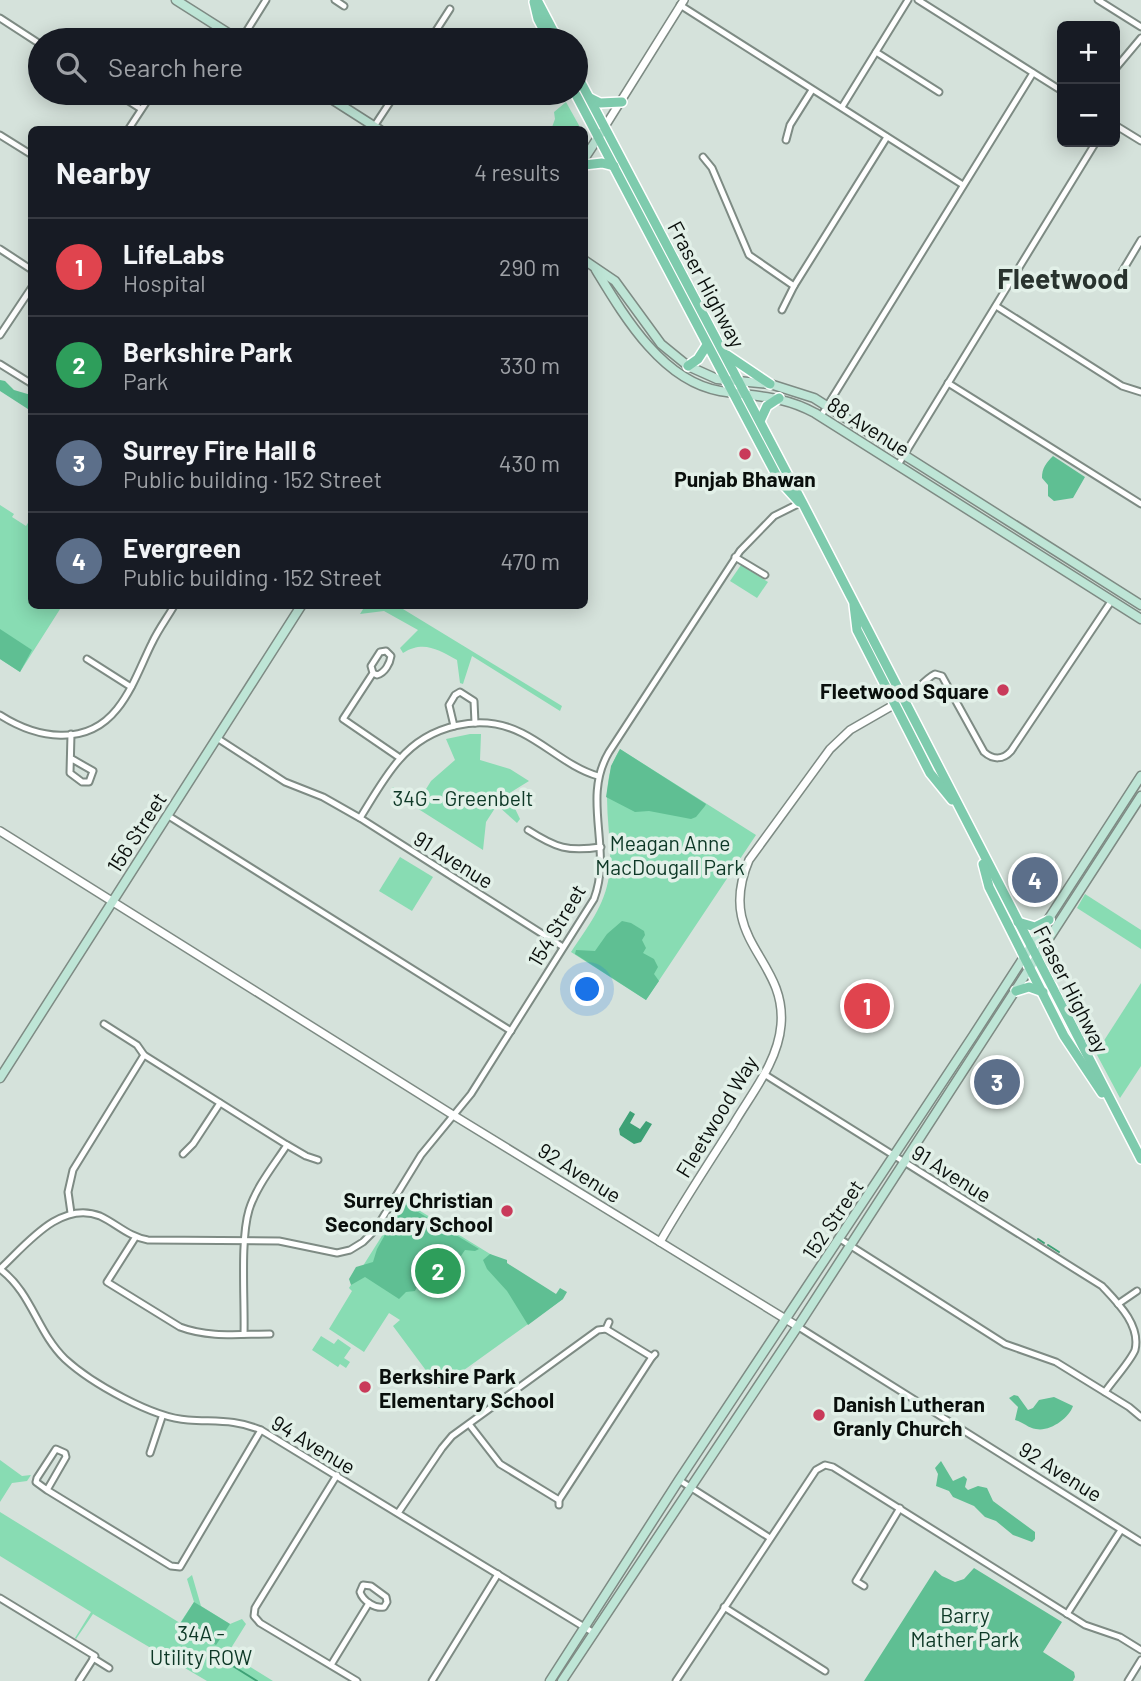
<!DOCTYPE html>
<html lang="en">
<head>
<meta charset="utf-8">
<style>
  :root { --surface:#171b24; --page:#20242c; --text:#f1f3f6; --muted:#9ea1a6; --line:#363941; --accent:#2563eb }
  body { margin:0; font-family:Barlow,sans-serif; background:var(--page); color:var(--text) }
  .controls { position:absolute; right:21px; top:21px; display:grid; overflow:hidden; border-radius:10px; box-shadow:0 4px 18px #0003 }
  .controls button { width:63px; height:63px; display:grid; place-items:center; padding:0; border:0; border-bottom:2px solid var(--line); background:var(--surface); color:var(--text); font:35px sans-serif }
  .you { position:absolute; left:588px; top:990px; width:24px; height:24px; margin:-18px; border:5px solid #fff; border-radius:50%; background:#1a73e8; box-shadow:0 0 0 10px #1a73e833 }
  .badge { display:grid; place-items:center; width:46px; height:46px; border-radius:50%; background:var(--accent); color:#fff; font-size:23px; font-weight:700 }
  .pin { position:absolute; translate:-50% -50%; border:4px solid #fff; box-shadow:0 2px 7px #0006 }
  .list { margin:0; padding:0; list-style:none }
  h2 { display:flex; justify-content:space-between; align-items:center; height:91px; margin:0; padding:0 28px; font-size:30px }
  h2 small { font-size:23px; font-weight:400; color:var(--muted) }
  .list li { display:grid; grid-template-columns:46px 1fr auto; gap:21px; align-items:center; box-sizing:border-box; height:98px; padding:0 28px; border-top:2px solid var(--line) }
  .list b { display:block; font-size:26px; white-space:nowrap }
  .list p { margin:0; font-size:23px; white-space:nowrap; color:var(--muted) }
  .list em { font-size:23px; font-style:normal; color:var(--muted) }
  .icon { flex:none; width:38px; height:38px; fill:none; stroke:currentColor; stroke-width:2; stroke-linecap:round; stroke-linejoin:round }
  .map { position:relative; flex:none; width:1141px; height:1681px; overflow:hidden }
  .search { position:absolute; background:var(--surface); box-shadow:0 4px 18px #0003; left:28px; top:28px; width:560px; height:77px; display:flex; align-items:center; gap:18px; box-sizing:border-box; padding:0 24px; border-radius:38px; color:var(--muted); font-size:26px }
  .panel { position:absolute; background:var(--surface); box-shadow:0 4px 18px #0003; left:28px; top:126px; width:560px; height:483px; border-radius:10px }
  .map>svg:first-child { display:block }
</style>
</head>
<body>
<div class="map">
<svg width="1141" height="1681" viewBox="0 0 1141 1681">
  <rect width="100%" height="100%" fill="#d5e2db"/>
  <g fill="#88dcb3">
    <path d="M566,102L581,129L551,130L555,119L554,112Z"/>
    <path d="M0,505L14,514L12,517L26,526L31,518L32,606H62L20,672L0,659Z"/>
    <path d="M741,565L768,582L757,598L730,581Z"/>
    <path d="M365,606H398L562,706L560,711L472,656L463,684L460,683L457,660C438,650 424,640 403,653L400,648L418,630L384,611L360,614Z"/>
    <path d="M470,734H481L480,760L510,769L529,781L508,794L520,819L517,823L497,805L486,822L483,850L390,791L393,787L418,802L431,781L455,760L446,739Z"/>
    <path d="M620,749L756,835L646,1000L571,952C587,928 605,905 609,876C615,833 595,788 620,749Z"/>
    <path d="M400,857L433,877L412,911L379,891Z"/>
    <path d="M1085,894L1141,930V949L1077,908Z"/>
    <path d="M1141,983V1066L1120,1098L1096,1053Z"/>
    <path d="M404,1201L563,1299L439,1388L393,1326L400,1320L389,1313L364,1352L329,1329L352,1291L349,1288Z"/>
    <path d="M321,1336L334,1344L338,1339L351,1348L344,1358L350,1362L346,1368L340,1364L338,1367L312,1350Z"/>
    <path d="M0,1460L22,1476L31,1475L27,1481L12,1483L0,1502Z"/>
    <path d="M0,1512L180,1623L194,1602L187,1579L192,1575L201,1606L230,1624L242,1619L246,1624L228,1653L273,1681H207L93,1614L76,1639L75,1638L91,1612L0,1556Z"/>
  </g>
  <g fill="#5fbf93">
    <path d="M0,380L5,381L14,390L31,395V411L0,391Z"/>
    <path d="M1053,456L1085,477L1073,498L1054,501L1048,496V485L1042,478C1042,468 1046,463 1053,456Z"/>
    <path d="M0,629L32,650L20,672L0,659Z"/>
    <path d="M620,749L706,804L705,806L696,817L691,819L649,811L635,812L606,797L611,766Z"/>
    <path d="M622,921L631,923L644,931L645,935L642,940L646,948L643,953L654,959L658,967L654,974L659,981L646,1000L575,954L576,950L595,951L607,934Z"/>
    <path d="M405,1204L479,1249L475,1251L465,1250L456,1263L425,1284L417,1287L415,1291L406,1292L399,1299L365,1277L351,1285L349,1279L356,1267L373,1262L377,1249L401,1206Z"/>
    <path d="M490,1254L507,1260V1263L556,1294L560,1288L567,1292L563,1299L528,1325L507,1291L487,1269L483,1260Z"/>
    <path d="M1014,1395L1018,1396L1028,1410L1033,1408L1039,1400L1054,1397L1073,1406C1069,1418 1050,1432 1036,1429C1028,1428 1023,1422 1015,1420L1018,1407L1009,1398Z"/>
    <path d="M941,1461L953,1481L964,1476L967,1479L965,1487L968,1490L978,1486L987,1488L993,1501L1035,1532V1539L1032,1542L1013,1535L996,1521L985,1517L974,1506L953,1497L949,1491L936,1486L938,1474L935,1468Z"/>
    <path d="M974,1568L1062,1622L1043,1652L1074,1672L1075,1677L1073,1681H864L935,1570L942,1576L955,1582L964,1579Z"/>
    <path d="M194,1602L230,1624L216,1645L180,1624Z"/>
  </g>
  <path fill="#3ea176" d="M630,1111L635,1114L630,1123L640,1129L646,1121L652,1124L641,1142L634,1144L620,1135L619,1129Z"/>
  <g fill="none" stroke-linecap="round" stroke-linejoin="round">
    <g stroke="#3ea176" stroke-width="2">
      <path d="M1038,1239L1044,1243"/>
      <path d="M1048,1245L1059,1252"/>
      <path d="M228,1663L257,1681"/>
    </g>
    <defs>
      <g id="minor">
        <path d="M335,0L344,6"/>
        <path d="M918,0L1062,91"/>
        <path d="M1098,0L1141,27"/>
        <path d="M680,5L963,185"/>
        <path d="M0,18L40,44"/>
        <path d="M241,40L266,0"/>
        <path d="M430,40L450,9"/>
        <path d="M876,52L939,92"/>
        <path d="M1115,69L1141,38"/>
        <path d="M116,93L141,109"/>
        <path d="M842,107L908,0"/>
        <path d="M1115,125L1141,141"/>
        <path d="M373,128L396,93"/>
        <path d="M128,130L149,98"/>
        <path d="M0,135L32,155"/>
        <path d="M786,140L790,125L812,90"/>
        <path d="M703,157L712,168L749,255L794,286"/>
        <path d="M0,249L32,270"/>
        <path d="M1117,280L1141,240"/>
        <path d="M996,306L1122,386L1141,392"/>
        <path d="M782,310L794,286L887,137"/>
        <path d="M0,335L32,287"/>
        <path d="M0,364L32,384"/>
        <path d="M948,383L1141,504"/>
        <path d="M821,416L1033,73"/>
        <path d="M898,465L1096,142"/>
        <path d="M735,557L765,575"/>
        <path d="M87,659L131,687"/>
        <path d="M373,673L377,675C385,673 390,663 391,656L386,651L380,652L371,666L373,673L343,719L400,758"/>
        <path d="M904,699C916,693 923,680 935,674L942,676L984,752C993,760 1003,760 1011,751L1112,600"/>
        <path d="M0,715C36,738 86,748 117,709C133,689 141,665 152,643C158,630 167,618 174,606"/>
        <path d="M454,726L449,705L455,695L460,692L474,701L475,723"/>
        <path d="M71,734L70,773L82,782H89L93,771L72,759"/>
        <path d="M217,738L285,782L323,797L360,818L563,947"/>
        <path d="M167,815L511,1031"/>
        <path d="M360,818C372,799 384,777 399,760C429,725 481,712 522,733C548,746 570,768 598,776"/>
        <path d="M528,830C556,848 568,852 601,847"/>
        <path d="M104,1024L137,1045L144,1055L287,1145L306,1156L318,1160"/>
        <path d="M764,1074L1102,1286C1117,1302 1141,1325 1135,1350C1130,1362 1113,1380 1105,1392"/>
        <path d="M183,1154L193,1144L220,1103"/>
        <path d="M71,1213L68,1192L73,1170L144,1055"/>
        <path d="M135,1238L107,1282L180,1327C209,1338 240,1334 270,1334"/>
        <path d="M840,1239L1005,1344L1056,1362L1129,1407L1141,1417"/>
        <path d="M0,1269C26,1245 60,1200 100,1216C117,1224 129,1237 148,1240L279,1241L337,1253L350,1250L363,1242L375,1230L421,1155L471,1094L594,899C613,849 581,799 609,752L740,551L774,516L800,503"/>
        <path d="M0,1269C32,1293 37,1332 65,1359C91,1383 153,1418 188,1420C216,1422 234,1419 261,1430L594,1633"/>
        <path d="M1118,1304L1137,1291"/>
        <path d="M797,1326L1141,1542"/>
        <path d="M606,1329L652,1357L655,1354"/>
        <path d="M244,1334C245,1301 240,1240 249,1210C256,1187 274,1165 287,1145"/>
        <path d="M469,1424L500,1464L559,1500"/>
        <path d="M150,1453L162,1417"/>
        <path d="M337,1475L255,1608L254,1616L260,1623L357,1681"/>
        <path d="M679,1480L770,1538"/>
        <path d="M47,1490L36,1482L37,1478L54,1452L56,1449L65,1453L66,1457L47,1490L171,1566L180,1567L261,1430"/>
        <path d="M559,1505V1500L652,1357"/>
        <path d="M398,1513L442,1448L452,1436L598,1330L606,1329L609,1322"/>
        <path d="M363,1585L371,1586L386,1597L387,1602L384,1607C375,1609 363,1601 360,1592Z"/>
        <path d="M864,1586L856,1581L900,1508"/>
        <path d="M0,1598L95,1656L79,1681"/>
        <path d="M724,1607L825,1671"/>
        <path d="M1067,1614L1121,1530"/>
        <path d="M93,1658L109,1668"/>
        <path d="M331,1665L369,1603"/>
        <path d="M432,1681L498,1574"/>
        <path d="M676,1681L816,1470L825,1465L833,1467L1085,1625L1120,1637L1141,1650"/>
        <path d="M1128,1681L1141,1660"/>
      </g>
      <g id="tertiary">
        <path d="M604,128L684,0"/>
        <path d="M0,831L453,1115L797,1326"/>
        <path d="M660,1242C683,1202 708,1164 733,1125C751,1094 778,1062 781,1025C787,959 715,940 749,860L830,749L850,730L897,703"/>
      </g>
      <g id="secondary">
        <path d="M176,0L239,40"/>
        <path d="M322,93L380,130"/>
        <path d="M584,159L601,133"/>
        <path d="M584,260L615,281L661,344L688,366L717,379L770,384L814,398L1141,605"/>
        <path d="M596,270C624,316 662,381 720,391C756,397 782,395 815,413L1141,619"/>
        <path d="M0,1078L301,606"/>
        <path d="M550,1681L679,1480L973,1036L1141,776"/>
        <path d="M562,1681L802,1320L1141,796"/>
      </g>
      <g id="primary">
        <path d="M537,0L558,40"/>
        <path d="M534,2L538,19L549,40"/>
        <path d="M576,73L801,500L1141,1159"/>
        <path d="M575,93L779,480L799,502"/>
        <path d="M590,98L600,103L622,102"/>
        <path d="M584,165L602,163L614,166"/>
        <path d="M727,355L770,384"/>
        <path d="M688,366L698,359L707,345"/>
        <path d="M760,421L767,406L779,398"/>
        <path d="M854,605L857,630L930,773L952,800"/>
        <path d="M983,864L989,887L1064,1036L1102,1093"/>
        <path d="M1018,922L1035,927L1049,920"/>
        <path d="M1016,991L1029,987L1043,992"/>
      </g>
    </defs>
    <use href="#minor" stroke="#7e8b84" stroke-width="9"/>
    <use href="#tertiary" stroke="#7e8b84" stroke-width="10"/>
    <use href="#secondary" stroke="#7e8b84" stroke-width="11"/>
    <use href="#primary" stroke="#fff" stroke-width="12"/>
    <use href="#minor" stroke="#fff" stroke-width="5"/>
    <use href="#tertiary" stroke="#fff" stroke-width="7"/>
    <use href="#secondary" stroke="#bee5d6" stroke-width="8"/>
    <use href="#primary" stroke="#7ecbad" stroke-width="9"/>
  </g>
  <g fill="#c93a5a" stroke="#e2f0e8" stroke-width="2.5">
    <circle cx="745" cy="454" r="7"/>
    <circle cx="1003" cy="690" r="7"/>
    <circle cx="507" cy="1211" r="7"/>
    <circle cx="365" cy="1387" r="7"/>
    <circle cx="819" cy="1415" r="7"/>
  </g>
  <g text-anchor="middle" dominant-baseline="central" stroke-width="7" stroke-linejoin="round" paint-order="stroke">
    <g font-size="21" fill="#0a0f0c" stroke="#e2f0e8">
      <text transform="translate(707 284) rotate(62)">Fraser Highway</text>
      <text transform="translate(869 426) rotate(32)">88 Avenue</text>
      <text transform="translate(136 832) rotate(-57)">156 Street</text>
      <text transform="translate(454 859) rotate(32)">91 Avenue</text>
      <text transform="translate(556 925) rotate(-59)">154 Street</text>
      <text transform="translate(1072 989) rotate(63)">Fraser Highway</text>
      <text transform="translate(716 1116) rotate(-59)">Fleetwood Way</text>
      <text transform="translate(580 1172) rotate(32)">92 Avenue</text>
      <text transform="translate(952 1173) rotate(32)">91 Avenue</text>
      <text transform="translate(832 1219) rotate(-56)">152 Street</text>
      <text transform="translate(314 1444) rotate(31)">94 Avenue</text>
      <text transform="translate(1061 1471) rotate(32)">92 Avenue</text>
    </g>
    <g font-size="21" font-weight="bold" fill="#0a0f0c" stroke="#e2f0e8" text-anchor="end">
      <text x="745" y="478" text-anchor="middle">Punjab Bhawan</text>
      <text x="989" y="690">Fleetwood Square</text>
      <text x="493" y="1199">Surrey Christian<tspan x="493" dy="24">Secondary School</tspan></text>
      <text x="379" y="1375" text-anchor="start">Berkshire Park<tspan x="379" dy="24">Elementary School</tspan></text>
      <text x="833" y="1403" text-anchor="start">Danish Lutheran<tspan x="833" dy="24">Granly Church</tspan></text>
    </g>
    <g font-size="21" fill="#0d3826" stroke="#e2f0e8">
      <text x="463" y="797">34G - Greenbelt</text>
      <text x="670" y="842">Meagan Anne<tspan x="670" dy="24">MacDougall Park</tspan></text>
      <text x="965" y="1614">Barry<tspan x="965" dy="24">Mather Park</tspan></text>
      <text x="201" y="1632">34A -<tspan x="201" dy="24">Utility ROW</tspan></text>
    </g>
    <g font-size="28" font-weight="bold" fill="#29332e" stroke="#e2f0e8">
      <text x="1063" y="278">Fleetwood</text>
    </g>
  </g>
</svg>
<div class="controls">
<button>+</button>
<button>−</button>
</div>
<div class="you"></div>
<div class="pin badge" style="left:867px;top:1006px;background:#e0444e">1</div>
<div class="pin badge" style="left:438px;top:1271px;background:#2e9e5b">2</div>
<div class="pin badge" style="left:997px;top:1082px;background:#5c6f8a">3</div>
<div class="pin badge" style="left:1035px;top:880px;background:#5c6f8a">4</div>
<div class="search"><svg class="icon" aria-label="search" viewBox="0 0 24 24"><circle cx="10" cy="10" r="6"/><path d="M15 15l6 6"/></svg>Search here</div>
<section class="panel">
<h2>Nearby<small>4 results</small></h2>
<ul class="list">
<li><span class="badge" style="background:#e0444e">1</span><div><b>LifeLabs</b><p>Hospital</p></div><em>290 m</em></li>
<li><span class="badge" style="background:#2e9e5b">2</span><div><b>Berkshire Park</b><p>Park</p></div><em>330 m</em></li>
<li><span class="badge" style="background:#5c6f8a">3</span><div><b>Surrey Fire Hall 6</b><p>Public building · 152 Street</p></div><em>430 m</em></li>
<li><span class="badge" style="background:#5c6f8a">4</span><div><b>Evergreen</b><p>Public building · 152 Street</p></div><em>470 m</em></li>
</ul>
</section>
</div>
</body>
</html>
